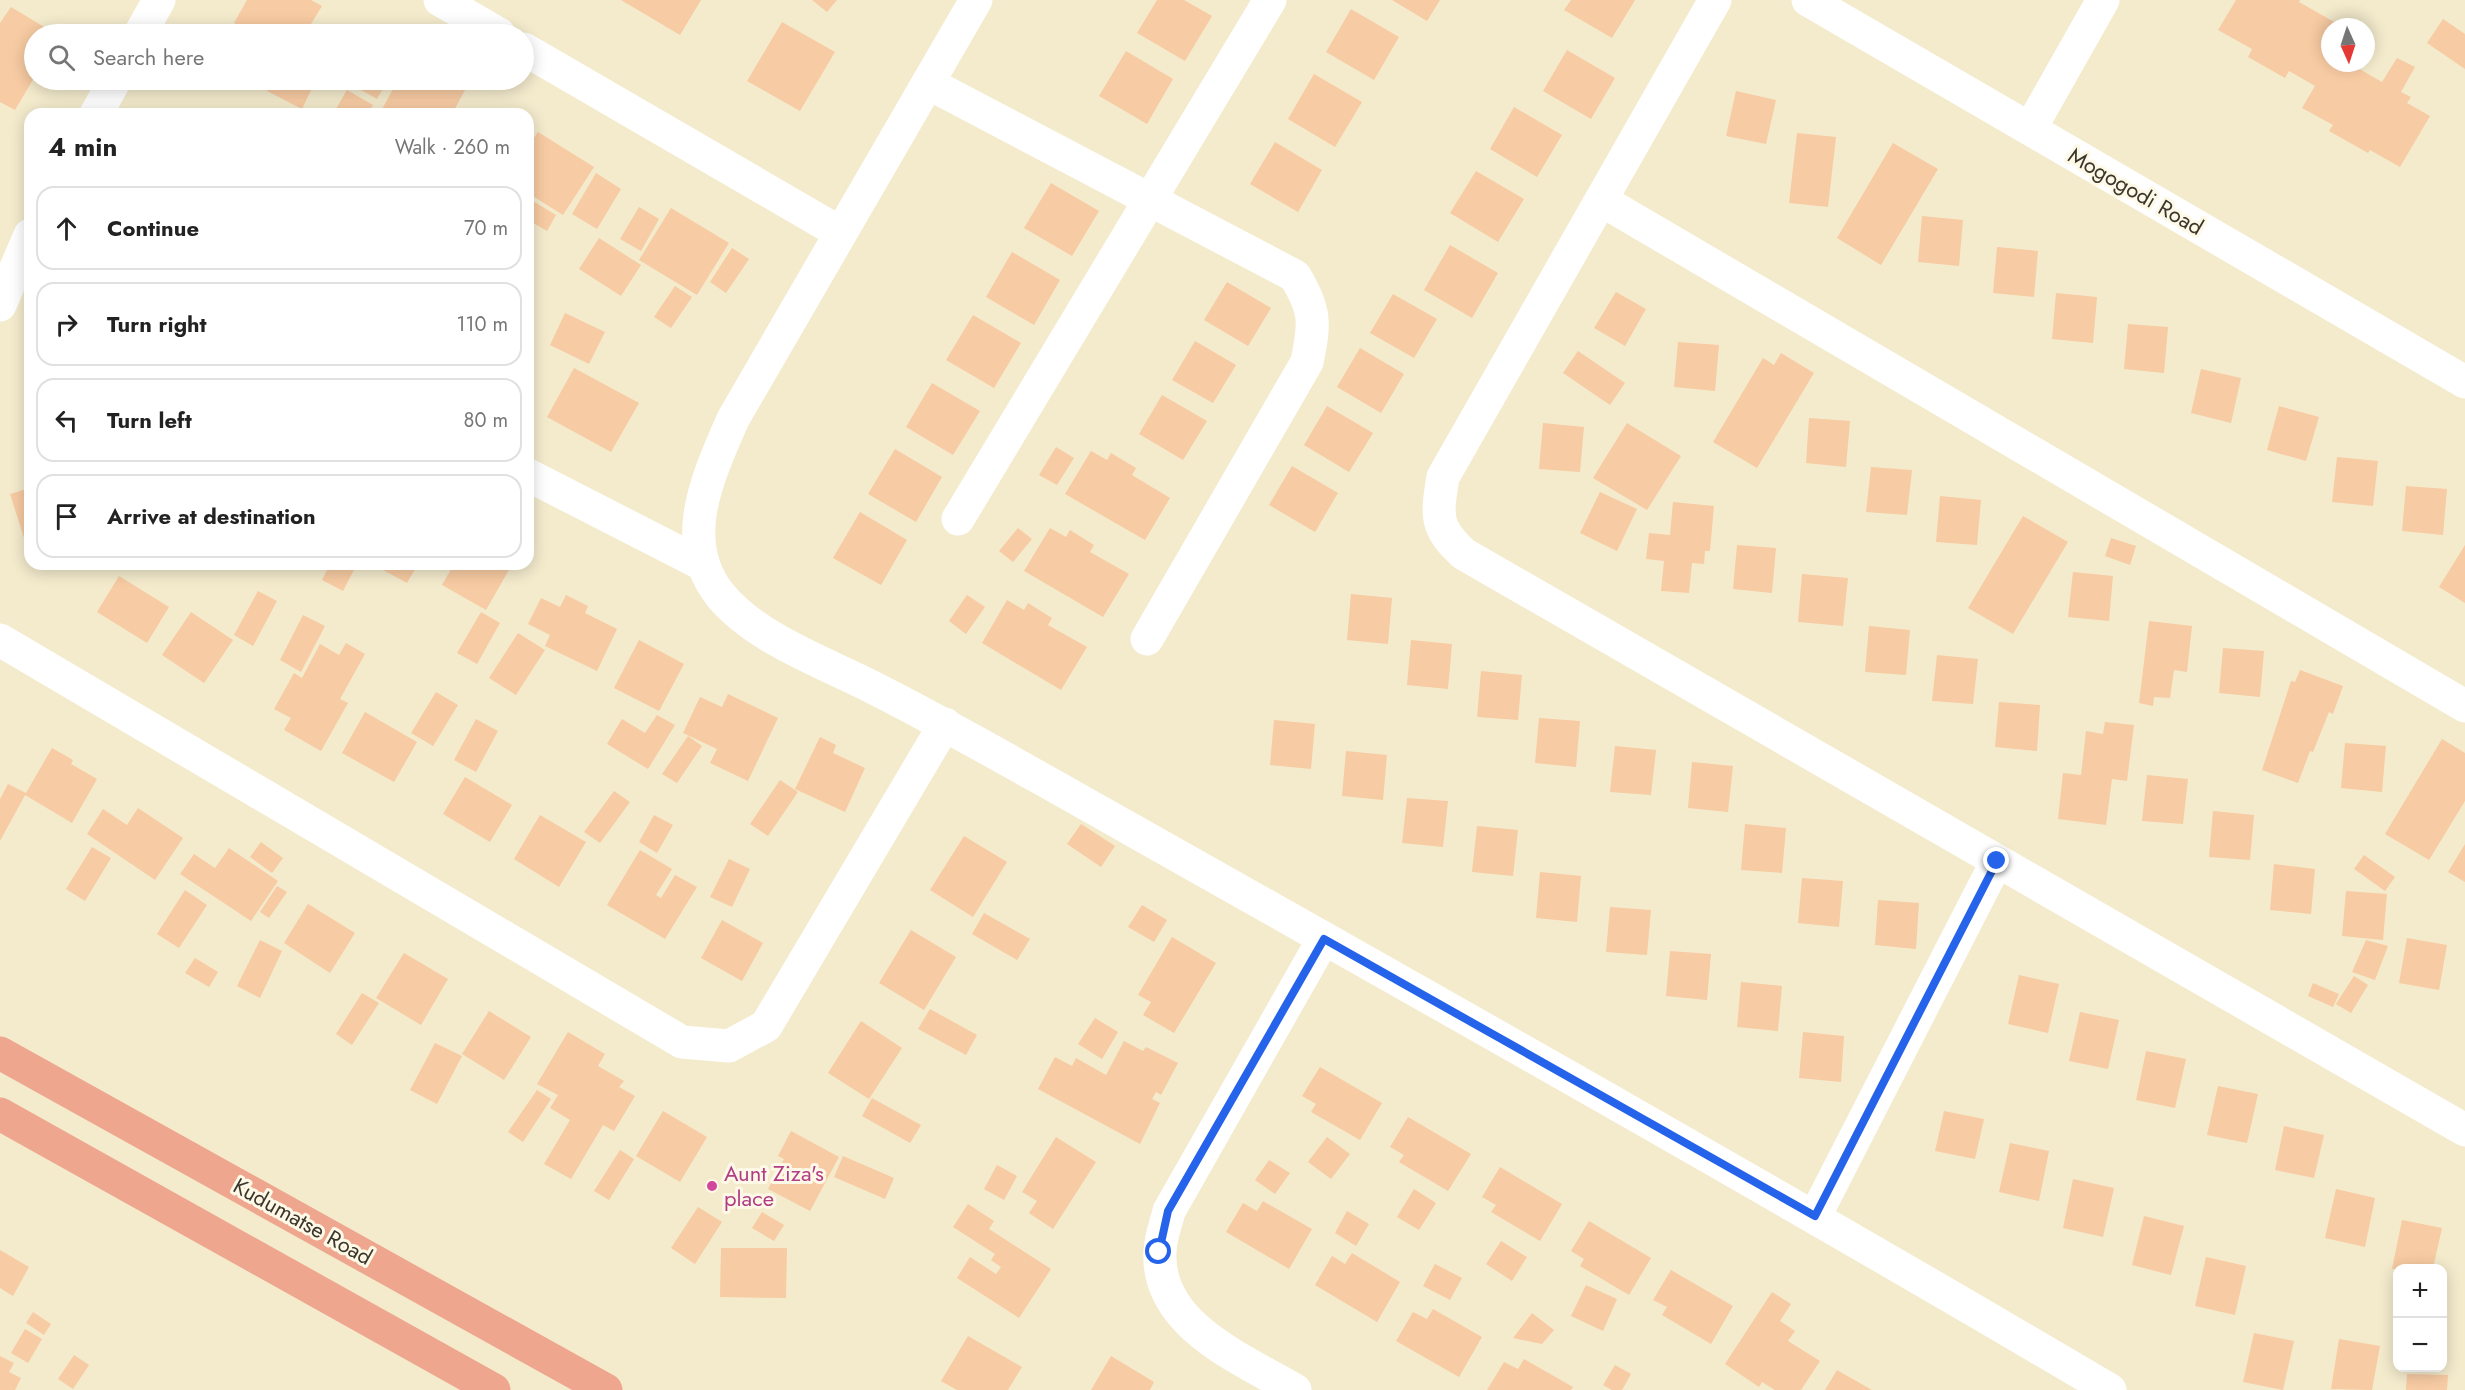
<!DOCTYPE html>
<html lang="en">
<head>
<meta charset="utf-8">
<style>
  :root { --surface:#fff; --page:#f2f2f2; --text:#222; --muted:#767676; --line:#e0e0e0 }
  body { margin:0; font-family:Jost,sans-serif; background:var(--page); color:var(--text) }
  .controls { position:absolute; right:18px; bottom:18px; display:grid; overflow:hidden; border-radius:12px; box-shadow:0 3px 15px #0003 }
  .controls button { width:54px; height:54px; display:grid; place-items:center; padding:0; border:0; border-bottom:2px solid var(--line); background:var(--surface); color:var(--text); font:30px sans-serif }
  .compass { position:absolute; left:2321px; top:18px; width:54px; height:54px; border-radius:50%; background:var(--surface); box-shadow:0 3px 15px #0003; rotate:177deg }
  .stop { position:absolute; width:18px; height:18px; margin:-14px; border:4px solid #2563eb; border-radius:50%; background:#fff }
  .stop.end { background:#2563eb; border-color:#fff; box-shadow:0 2px 6px #0008 }
  .list { margin:0; padding:0; list-style:none }
  h2 { display:flex; justify-content:space-between; align-items:center; height:78px; margin:0; padding:0 24px; font-size:26px }
  h2 small { font-size:20px; font-weight:400; color:var(--muted) }
  .list li { display:grid; grid-template-columns:39px 1fr auto; gap:18px; align-items:center; box-sizing:border-box; height:84px; margin:0 12px 12px; padding:0 12px; border:2px solid var(--line); border-radius:18px }
  .list b { display:block; font-size:22px; white-space:nowrap }
  .list em { font-size:20px; font-style:normal; color:var(--muted) }
  .icon { flex:none; width:33px; height:33px; fill:none; stroke:currentColor; stroke-width:2; stroke-linecap:round; stroke-linejoin:round }
  .map { position:relative; flex:none; width:2465px; height:1390px; overflow:hidden }
  .search { position:absolute; background:var(--surface); box-shadow:0 3px 15px #0003; left:24px; top:24px; width:510px; height:66px; display:flex; align-items:center; gap:15px; box-sizing:border-box; padding:0 21px; border-radius:33px; color:var(--muted); font-size:22px }
  .panel { position:absolute; background:var(--surface); box-shadow:0 3px 15px #0003; left:24px; top:108px; width:510px; height:462px; border-radius:18px }
  .map>svg:first-child { display:block }
</style>
</head>
<body>
<div class="map">
<svg width="2465" height="1390" viewBox="0 0 2465 1390">
  <rect width="100%" height="100%" fill="#f4ebcd"/>
  <g fill="#f7cba3">
    <path d="M247,0H311L322,6L305,34H253L234,23Z"/>
    <path d="M621,0H701L680,35Z"/>
    <path d="M812,0H837L827,12Z"/>
    <path d="M1157,0H1184L1212,16L1185,61L1137,33Z"/>
    <path d="M1392,0H1440L1427,21Z"/>
    <path d="M1571,0H1635L1612,38L1564,10Z"/>
    <path d="M2236,0H2300L2299,2L2343,27H2330V63H2349L2382,82L2397,58L2415,67L2401,92L2411,97L2407,103L2430,116L2400,167L2370,150L2368,153L2329,131L2333,125L2302,108L2315,86L2289,71L2285,78L2248,57L2252,49L2218,30Z"/>
    <path d="M11,7L51,31L48,34H34V78L15,110L0,102V23Z"/>
    <path d="M1351,9L1399,37L1374,80L1326,52Z"/>
    <path d="M2443,19L2465,34V69L2427,43Z"/>
    <path d="M782,22L835,52L800,111L747,81Z"/>
    <path d="M1567,50L1615,78L1591,119L1543,91Z"/>
    <path d="M1126,51L1173,79L1147,124L1099,96Z"/>
    <path d="M1314,74L1362,102L1335,147L1288,119Z"/>
    <path d="M273,80H316L302,109L267,91Z"/>
    <path d="M357,80H388L377,99L354,86Z"/>
    <path d="M398,80H446L465,90L452,114H387L381,111Z"/>
    <path d="M347,90L373,105L367,114H333Z"/>
    <path d="M1736,91L1776,100L1766,144L1726,136Z"/>
    <path d="M1514,107L1562,135L1537,177L1490,149Z"/>
    <path d="M538,132L594,167L563,215L528,193V147Z"/>
    <path d="M1797,133L1836,137L1828,207L1789,203Z"/>
    <path d="M1275,142L1322,170L1298,212L1250,184Z"/>
    <path d="M1893,143L1938,169L1881,265L1837,238Z"/>
    <path d="M1476,171L1524,199L1498,242L1450,213Z"/>
    <path d="M596,173L621,189L597,229L572,214Z"/>
    <path d="M1051,183L1099,211L1072,256L1024,228Z"/>
    <path d="M528,198L556,215L547,231L528,220Z"/>
    <path d="M639,207L659,219L641,251L620,239Z"/>
    <path d="M671,208L729,243L697,295L639,260Z"/>
    <path d="M1922,216L1963,220L1959,266L1918,262Z"/>
    <path d="M599,238L641,265L621,296L579,269Z"/>
    <path d="M1450,245L1498,273L1472,318L1424,290Z"/>
    <path d="M1997,247L2038,251L2034,297L1993,293Z"/>
    <path d="M732,248L749,259L726,293L710,282Z"/>
    <path d="M1012,252L1060,280L1034,325L986,297Z"/>
    <path d="M1227,282L1271,308L1248,346L1204,320Z"/>
    <path d="M675,286L692,297L671,328L654,317Z"/>
    <path d="M1616,292L1646,309L1625,346L1594,328Z"/>
    <path d="M2056,293L2097,297L2093,343L2052,339Z"/>
    <path d="M1393,294L1437,319L1414,358L1370,333Z"/>
    <path d="M565,313L605,332L589,364L550,345Z"/>
    <path d="M973,315L1021,343L994,388L946,360Z"/>
    <path d="M2128,324L2168,327L2164,373L2124,369Z"/>
    <path d="M1195,341L1236,365L1213,403L1172,380Z"/>
    <path d="M1678,342L1719,345L1715,391L1674,387Z"/>
    <path d="M1360,348L1404,374L1381,413L1337,387Z"/>
    <path d="M1578,351L1625,383L1610,405L1563,373Z"/>
    <path d="M1781,353L1814,373L1757,468L1713,442L1763,358L1774,365Z"/>
    <path d="M574,368L639,403L611,452L547,417Z"/>
    <path d="M2201,369L2241,378L2231,423L2191,413Z"/>
    <path d="M932,383L980,411L953,455L906,427Z"/>
    <path d="M1162,395L1207,421L1183,460L1139,434Z"/>
    <path d="M1327,406L1373,433L1349,472L1304,445Z"/>
    <path d="M2279,406L2319,417L2306,461L2267,450Z"/>
    <path d="M1809,418L1850,421L1846,467L1806,463Z"/>
    <path d="M1543,423L1584,427L1580,472L1539,469Z"/>
    <path d="M1627,423L1681,456L1647,510L1593,478Z"/>
    <path d="M1056,447L1074,458L1057,485L1039,475Z"/>
    <path d="M895,449L942,477L916,522L868,494Z"/>
    <path d="M1091,451L1107,460L1111,453L1136,468L1132,475L1170,498L1145,540L1065,494Z"/>
    <path d="M2337,457L2378,461L2373,506L2332,502Z"/>
    <path d="M1292,466L1338,493L1315,532L1269,505Z"/>
    <path d="M1871,467L1912,470L1907,515L1866,512Z"/>
    <path d="M2406,486L2447,489L2443,535L2402,531Z"/>
    <path d="M30,488V546L27,547L10,494Z"/>
    <path d="M1600,492L1637,509L1617,551L1580,533Z"/>
    <path d="M1940,496L1981,500L1977,545L1936,542Z"/>
    <path d="M1673,502L1714,506L1710,551H1705L1704,564L1692,563L1689,593L1661,591L1664,561L1646,559L1649,533L1670,535Z"/>
    <path d="M860,512L907,540L881,585L833,558Z"/>
    <path d="M2023,516L2068,542L2013,634L1968,608Z"/>
    <path d="M1018,528L1032,539L1013,562L999,551Z"/>
    <path d="M1050,528L1066,537L1070,530L1094,545L1090,552L1129,574L1103,617L1024,571Z"/>
    <path d="M2111,538L2136,546L2130,565L2105,556Z"/>
    <path d="M1737,545L1776,548L1772,593L1733,589Z"/>
    <path d="M2465,545V603L2439,587Z"/>
    <path d="M330,564H357L343,591L322,580Z"/>
    <path d="M372,564H418L407,583Z"/>
    <path d="M454,564H503L510,568L486,610L442,585Z"/>
    <path d="M2073,572L2113,576L2109,621L2068,617Z"/>
    <path d="M1802,574L1848,578L1843,626L1798,622Z"/>
    <path d="M119,576L169,607L147,643L97,612Z"/>
    <path d="M258,591L277,601L253,646L234,635Z"/>
    <path d="M1351,594L1392,598L1388,644L1347,640Z"/>
    <path d="M566,595L588,606L585,613L617,629L597,671L545,646L550,635L528,624L541,598L560,607Z"/>
    <path d="M967,595L985,607L966,634L949,621Z"/>
    <path d="M1007,600L1024,610L1028,603L1052,618L1048,625L1087,647L1061,690L982,643Z"/>
    <path d="M191,612L233,640L204,683L162,655Z"/>
    <path d="M481,612L500,623L477,664L457,653Z"/>
    <path d="M303,615L325,626L301,672L280,660Z"/>
    <path d="M2149,621L2192,626L2187,672L2174,670L2170,698L2154,697L2153,706L2139,703Z"/>
    <path d="M1869,626L1910,630L1906,675L1865,672Z"/>
    <path d="M518,633L545,650L516,695L489,678Z"/>
    <path d="M639,640L684,664L659,711L614,688Z"/>
    <path d="M1411,640L1452,644L1448,689L1407,685Z"/>
    <path d="M346,643L365,654L340,699L348,703L321,751L284,730L291,718L274,709L294,673L302,678L320,644L339,655Z"/>
    <path d="M2223,648L2264,651L2260,697L2219,693Z"/>
    <path d="M1937,655L1978,659L1973,704L1932,701Z"/>
    <path d="M2300,670L2343,686L2333,714L2329,712L2313,752L2310,751L2298,783L2262,770L2291,681L2295,682Z"/>
    <path d="M1481,671L1522,675L1518,720L1477,717Z"/>
    <path d="M436,692L458,705L433,746L411,733Z"/>
    <path d="M728,694L778,718L748,781L710,763L717,749L683,733L700,697L722,707Z"/>
    <path d="M1999,702L2040,705L2037,751L1995,747Z"/>
    <path d="M365,712L417,742L394,782L342,753Z"/>
    <path d="M657,715L675,725L648,769L607,744L622,719L645,733Z"/>
    <path d="M1539,718L1580,721L1576,767L1535,763Z"/>
    <path d="M476,719L498,731L476,772L454,760Z"/>
    <path d="M1274,720L1315,724L1311,769L1270,765Z"/>
    <path d="M2105,722L2134,725L2127,781L2112,779L2106,825L2058,819L2063,773L2081,775L2086,731L2103,734Z"/>
    <path d="M688,736L702,746L677,783L662,774Z"/>
    <path d="M820,737L836,745L833,753L865,768L845,812L795,789Z"/>
    <path d="M2442,739L2465,753V801L2429,860L2385,834Z"/>
    <path d="M2345,743L2386,746L2382,792L2341,788Z"/>
    <path d="M1615,746L1656,750L1651,795L1610,792Z"/>
    <path d="M52,748L73,760L71,764L97,779L72,823L25,795L0,841V799L8,784L26,793Z"/>
    <path d="M1346,751L1387,755L1383,800L1342,796Z"/>
    <path d="M1692,762L1733,766L1728,812L1688,808Z"/>
    <path d="M2147,775L2188,779L2183,824L2142,821Z"/>
    <path d="M465,777L512,805L490,842L443,814Z"/>
    <path d="M780,780L798,792L768,836L750,824Z"/>
    <path d="M614,791L630,802L600,843L584,832Z"/>
    <path d="M1407,798L1448,801L1443,847L1402,843Z"/>
    <path d="M138,808L183,838L155,880L87,834L103,809L127,825Z"/>
    <path d="M2213,811L2254,815L2250,860L2209,857Z"/>
    <path d="M540,815L586,842L559,887L514,859Z"/>
    <path d="M654,815L673,825L657,853L639,842Z"/>
    <path d="M1081,824L1115,846L1101,867L1067,844Z"/>
    <path d="M1745,824L1786,828L1782,873L1741,870Z"/>
    <path d="M1477,826L1518,830L1513,876L1472,872Z"/>
    <path d="M964,836L1007,862L973,917L930,890Z"/>
    <path d="M261,842L283,858L272,873L250,857Z"/>
    <path d="M2465,844V882L2448,872Z"/>
    <path d="M92,847L111,858L85,901L66,889Z"/>
    <path d="M229,848L278,881L251,921L180,874L194,854L215,868Z"/>
    <path d="M640,850L672,869L656,895L661,898L675,875L697,887L665,939L607,905Z"/>
    <path d="M2364,855L2395,877L2385,891L2354,869Z"/>
    <path d="M729,859L750,869L732,907L710,897Z"/>
    <path d="M2274,864L2315,869L2311,914L2270,910Z"/>
    <path d="M1540,872L1581,876L1577,922L1536,918Z"/>
    <path d="M1802,878L1843,881L1839,927L1798,923Z"/>
    <path d="M277,886L287,892L269,918L260,912Z"/>
    <path d="M185,890L207,905L179,948L157,934Z"/>
    <path d="M2346,891L2387,894L2383,940L2342,936Z"/>
    <path d="M1878,900L1919,903L1916,949L1875,945Z"/>
    <path d="M308,904L355,933L330,973L284,943Z"/>
    <path d="M1142,905L1167,920L1154,942L1128,927Z"/>
    <path d="M1610,907L1651,910L1647,955L1606,952Z"/>
    <path d="M984,913L1030,939L1017,960L972,934Z"/>
    <path d="M722,920L763,943L742,981L701,958Z"/>
    <path d="M911,930L956,957L924,1010L879,983Z"/>
    <path d="M1172,937L1216,963L1174,1033L1143,1015L1151,1002L1138,995Z"/>
    <path d="M2407,938L2447,945L2439,990L2399,983Z"/>
    <path d="M260,940L282,951L260,998L237,986Z"/>
    <path d="M2366,940L2388,946L2375,980L2352,972Z"/>
    <path d="M1670,951L1711,954L1707,1000L1666,996Z"/>
    <path d="M404,953L448,979L421,1025L376,998Z"/>
    <path d="M195,958L218,972L209,987L185,973Z"/>
    <path d="M2019,975L2059,984L2048,1033L2008,1024Z"/>
    <path d="M2354,976L2368,985L2351,1013L2336,1004Z"/>
    <path d="M1741,982L1782,986L1778,1031L1737,1027Z"/>
    <path d="M2313,983L2339,994L2333,1007L2308,996Z"/>
    <path d="M362,993L379,1003L352,1045L336,1034Z"/>
    <path d="M930,1009L977,1035L966,1055L918,1029Z"/>
    <path d="M489,1011L531,1037L504,1080L462,1054Z"/>
    <path d="M2080,1012L2119,1020L2108,1069L2069,1061Z"/>
    <path d="M1095,1018L1118,1032L1102,1059L1078,1044Z"/>
    <path d="M861,1021L902,1048L869,1099L828,1073Z"/>
    <path d="M568,1032L605,1054L598,1066L624,1081L619,1087L635,1096L614,1131L603,1125L571,1179L544,1164L570,1120L550,1108L558,1095L537,1084Z"/>
    <path d="M1803,1032L1844,1036L1841,1082L1799,1078Z"/>
    <path d="M1124,1041L1143,1051L1146,1047L1178,1063L1161,1095L1156,1092L1152,1099L1160,1103L1140,1144L1038,1089L1055,1057L1072,1066L1076,1058L1106,1075Z"/>
    <path d="M435,1043L462,1056L437,1104L410,1090Z"/>
    <path d="M2146,1051L2186,1059L2175,1108L2136,1100Z"/>
    <path d="M1320,1067L1382,1103L1360,1140L1311,1112L1316,1104L1302,1096Z"/>
    <path d="M2218,1086L2258,1094L2247,1143L2207,1135Z"/>
    <path d="M537,1090L551,1099L523,1142L508,1132Z"/>
    <path d="M872,1098L921,1125L910,1143L862,1116Z"/>
    <path d="M663,1111L707,1137L680,1182L636,1156Z"/>
    <path d="M1944,1111L1984,1119L1975,1159L1935,1151Z"/>
    <path d="M1408,1117L1471,1154L1448,1191L1399,1162L1404,1155L1390,1147Z"/>
    <path d="M2284,1126L2324,1135L2314,1178L2275,1170Z"/>
    <path d="M791,1131L839,1157L810,1211L768,1189L784,1159L778,1156Z"/>
    <path d="M1056,1137L1096,1162L1053,1229L1029,1213L1037,1201L1022,1192Z"/>
    <path d="M1327,1137L1350,1154L1331,1179L1308,1162Z"/>
    <path d="M2010,1143L2049,1151L2039,1201L1999,1192Z"/>
    <path d="M620,1150L634,1159L609,1200L594,1191Z"/>
    <path d="M843,1156L894,1178L885,1199L834,1177Z"/>
    <path d="M1269,1160L1290,1173L1275,1194L1255,1180Z"/>
    <path d="M997,1165L1017,1176L1004,1200L984,1189Z"/>
    <path d="M1500,1167L1562,1204L1540,1241L1491,1212L1496,1205L1482,1197Z"/>
    <path d="M2073,1179L2114,1188L2103,1237L2063,1228Z"/>
    <path d="M1414,1189L1436,1203L1419,1230L1397,1217Z"/>
    <path d="M2336,1189L2375,1198L2365,1247L2325,1238Z"/>
    <path d="M1263,1201L1312,1229L1289,1269L1226,1232L1243,1203L1257,1211Z"/>
    <path d="M968,1204L994,1221L989,1229L1051,1269L1019,1318L957,1278L970,1257L996,1274L1001,1267L991,1260L995,1254L953,1227Z"/>
    <path d="M698,1207L722,1222L695,1264L671,1248Z"/>
    <path d="M1347,1211L1369,1224L1356,1246L1335,1233Z"/>
    <path d="M762,1212L784,1225L774,1241L752,1228Z"/>
    <path d="M2144,1216L2184,1226L2171,1275L2132,1265Z"/>
    <path d="M2402,1220L2442,1228L2433,1268L2392,1269Z"/>
    <path d="M1589,1221L1651,1258L1629,1295L1580,1266L1584,1259L1571,1251Z"/>
    <path d="M1501,1241L1527,1257L1512,1281L1486,1264Z"/>
    <path d="M721,1248H787L786,1298L720,1297Z"/>
    <path d="M0,1250L29,1267L13,1296L0,1288Z"/>
    <path d="M1352,1253L1400,1282L1377,1322L1315,1285L1332,1256L1345,1264Z"/>
    <path d="M2206,1257L2246,1266L2235,1315L2195,1306Z"/>
    <path d="M1435,1264L1462,1278L1450,1300L1423,1286Z"/>
    <path d="M1671,1270L1733,1306L1711,1344L1662,1315L1667,1307L1653,1300Z"/>
    <path d="M1586,1285L1617,1299L1603,1331L1571,1316Z"/>
    <path d="M1772,1292L1791,1304L1780,1321L1795,1331L1788,1341L1820,1361L1801,1390H1775L1762,1382L1759,1387L1725,1364Z"/>
    <path d="M1433,1309L1482,1337L1459,1377L1396,1341L1413,1312L1427,1319Z"/>
    <path d="M33,1312L51,1324L44,1335L26,1323Z"/>
    <path d="M1532,1313L1554,1330L1542,1344L1513,1338Z"/>
    <path d="M25,1329L42,1339L28,1363L11,1353Z"/>
    <path d="M2254,1333L2294,1341L2283,1390L2243,1382Z"/>
    <path d="M968,1336L1022,1367L1008,1390H957L941,1381Z"/>
    <path d="M2339,1339L2380,1346L2372,1390L2331,1389Z"/>
    <path d="M74,1355L89,1365L73,1389L58,1379Z"/>
    <path d="M0,1356L14,1363L9,1372L21,1378L15,1390H0Z"/>
    <path d="M1111,1356L1154,1382L1150,1390H1091Z"/>
    <path d="M1524,1359L1573,1387L1571,1390H1487L1504,1362L1518,1369Z"/>
    <path d="M1615,1365L1631,1374L1622,1390H1612L1603,1385Z"/>
    <path d="M1837,1370L1872,1390H1825Z"/>
    <path d="M2407,1374L2448,1375L2447,1390H2406Z"/>
  </g>
  <g fill="none" stroke-linecap="round" stroke-linejoin="round">
    <g stroke="#fff" stroke-width="33">
      <path d="M440,0L499,34"/>
      <path d="M976,0L733,419C709,475 676,541 721,596C757,639 825,663 874,688C931,717 985,747 1040,778C1398,980 1756,1181 2110,1390"/>
      <path d="M1715,0L1443,477C1437,515 1434,527 1464,554L2465,1130"/>
      <path d="M1808,0L2465,382"/>
      <path d="M140,34L159,0"/>
      <path d="M524,49L839,232"/>
      <path d="M928,83L1295,276C1316,311 1315,323 1307,362L1147,639"/>
      <path d="M96,114L115,80"/>
      <path d="M2030,129L2103,0"/>
      <path d="M1601,200L2465,706"/>
      <path d="M0,305L30,235"/>
      <path d="M528,475L702,564"/>
      <path d="M958,519L1270,0"/>
      <path d="M0,640L682,1042L729,1046L766,1026L945,724"/>
      <path d="M1815,1216L1997,861"/>
      <path d="M1295,1390C1242,1359 1156,1325 1160,1252C1160,1238 1166,1224 1169,1211L1324,938"/>
    </g>
    <g stroke="#eea78e" stroke-width="33">
      <path d="M0,1053L606,1390"/>
      <path d="M0,1114L494,1390"/>
    </g>
  </g>
  <g fill="none" stroke-linecap="round" stroke-linejoin="round">
    <path stroke="#2563eb" stroke-width="8" d="M1159,1252L1168,1211L1324,939L1815,1216L1997,861"/>
  </g>
  <circle fill="#d1479c" stroke="#fef9e7" stroke-width="2" cx="712" cy="1186" r="6"/>
  <g text-anchor="middle" dominant-baseline="central" stroke-width="6" stroke-linejoin="round" paint-order="stroke">
    <g font-size="22" fill="#3a362b" stroke="#fef9e7">
      <text transform="translate(2136 191) rotate(30)">Mogogodi Road</text>
      <text transform="translate(303 1221) rotate(29)">Kudumatse Road</text>
    </g>
    <g font-size="22" fill="#b23c85" stroke="#fef9e7" text-anchor="start">
      <text x="724" y="1173">Aunt Ziza's<tspan x="724" dy="25">place</tspan></text>
    </g>
  </g>
</svg>
<div class="controls">
<button>+</button>
<button>−</button>
</div>
<svg class="compass" viewBox="-18 -18 36 36"><path d="M0-13l5 13h-10z" fill="#e53935"/><path d="M0 13l5-13h-10z" fill="#767676"/></svg>
<div class="stop" style="left:1159px;top:1252px"></div>
<div class="stop end" style="left:1997px;top:861px"></div>
<div class="search"><svg class="icon" aria-label="search" viewBox="0 0 24 24"><circle cx="10" cy="10" r="6"/><path d="M15 15l6 6"/></svg>Search here</div>
<section class="panel">
<h2>4 min<small>Walk · 260 m</small></h2>
<ul class="list">
<li><svg class="icon" aria-label="ahead" viewBox="0 0 24 24"><path d="M12 20V5M6 11l6-6 6 6"/></svg><div><b>Continue</b></div><em>70 m</em></li>
<li><svg class="icon" aria-label="right" viewBox="0 0 24 24"><path d="M7 20v-9h11M14 6l5 5-5 5"/></svg><div><b>Turn right</b></div><em>110 m</em></li>
<li><svg class="icon" aria-label="left" viewBox="0 0 24 24"><path d="M17 20v-9H6M10 6l-5 5 5 5"/></svg><div><b>Turn left</b></div><em>80 m</em></li>
<li><svg class="icon" aria-label="arrive" viewBox="0 0 24 24"><path d="M6 21V4h12l-3 4 3 4H6"/></svg><div><b>Arrive at destination</b></div></li>
</ul>
</section>
</div>
</body>
</html>
